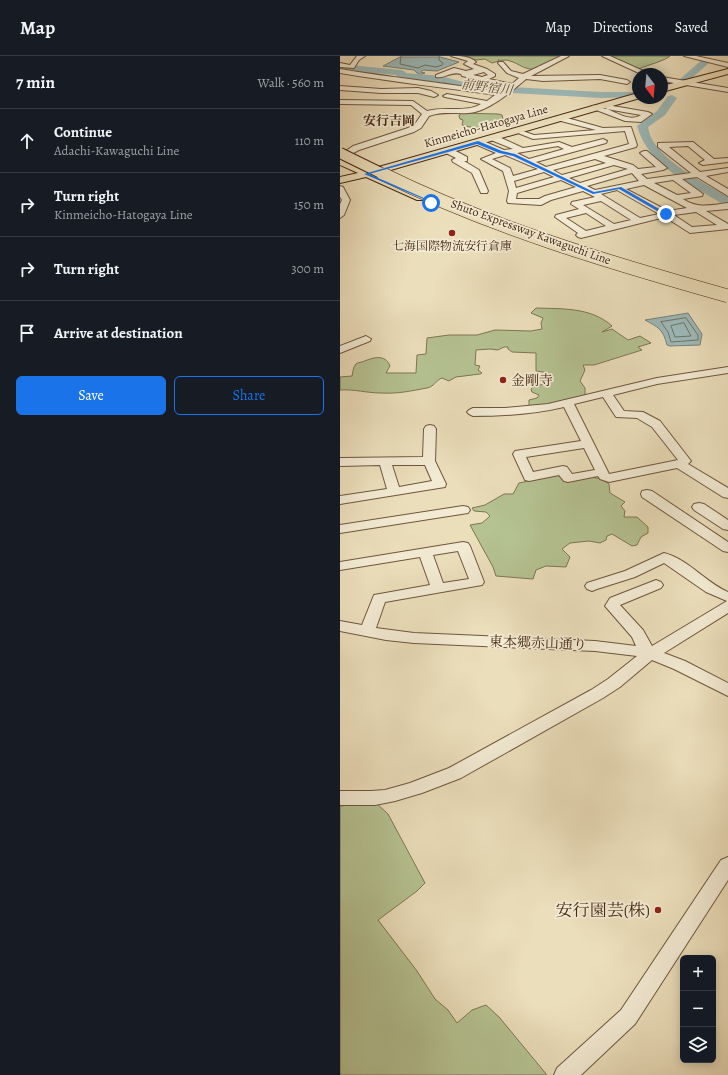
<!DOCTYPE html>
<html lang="en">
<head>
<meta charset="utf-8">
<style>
  :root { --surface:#171b24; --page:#242831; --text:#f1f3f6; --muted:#9ea1a6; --line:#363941; --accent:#1a73e8 }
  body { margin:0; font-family:Alegreya,"Noto Serif JP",serif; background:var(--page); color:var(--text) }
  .controls { position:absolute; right:12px; bottom:12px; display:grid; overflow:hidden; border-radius:6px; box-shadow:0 2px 10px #0003 }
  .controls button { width:36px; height:36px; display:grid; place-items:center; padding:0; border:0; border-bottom:1px solid var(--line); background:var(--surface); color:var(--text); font:20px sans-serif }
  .compass { position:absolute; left:292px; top:12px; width:36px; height:36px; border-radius:50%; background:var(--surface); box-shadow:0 2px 10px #0003; rotate:164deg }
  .stop { position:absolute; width:12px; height:12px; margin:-9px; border:3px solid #1a73e8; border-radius:50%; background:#fff }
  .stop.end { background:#1a73e8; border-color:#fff; box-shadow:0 1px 4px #0008 }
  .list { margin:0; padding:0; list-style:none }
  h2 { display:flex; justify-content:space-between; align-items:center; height:52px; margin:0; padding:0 16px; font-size:17px }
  h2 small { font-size:13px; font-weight:400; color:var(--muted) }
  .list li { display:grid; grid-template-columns:26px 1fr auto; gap:12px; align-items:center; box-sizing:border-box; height:64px; padding:0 16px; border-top:1px solid var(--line) }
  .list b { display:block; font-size:15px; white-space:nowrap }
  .list p { margin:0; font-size:13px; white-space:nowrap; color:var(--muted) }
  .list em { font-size:13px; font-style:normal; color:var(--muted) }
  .actions { display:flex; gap:8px; padding:12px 16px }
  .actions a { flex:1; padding:9px 0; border:1px solid var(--accent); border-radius:6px; text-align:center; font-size:14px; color:var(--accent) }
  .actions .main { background:var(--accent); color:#fff }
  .icon { flex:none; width:22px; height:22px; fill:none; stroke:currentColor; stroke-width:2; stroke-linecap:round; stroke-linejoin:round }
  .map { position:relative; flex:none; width:388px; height:1019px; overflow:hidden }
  header { display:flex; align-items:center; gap:24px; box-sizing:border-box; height:56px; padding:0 20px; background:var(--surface); border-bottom:1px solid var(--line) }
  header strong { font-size:19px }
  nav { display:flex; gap:22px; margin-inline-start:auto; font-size:14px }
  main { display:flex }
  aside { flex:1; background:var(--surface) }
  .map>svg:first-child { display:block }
</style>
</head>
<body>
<header>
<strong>Map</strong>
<nav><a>Map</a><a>Directions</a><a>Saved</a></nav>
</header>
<main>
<aside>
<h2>7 min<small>Walk · 560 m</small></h2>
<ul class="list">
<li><svg class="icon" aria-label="ahead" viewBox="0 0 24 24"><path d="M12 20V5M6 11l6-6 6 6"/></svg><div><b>Continue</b><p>Adachi-Kawaguchi Line</p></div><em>110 m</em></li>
<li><svg class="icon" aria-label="right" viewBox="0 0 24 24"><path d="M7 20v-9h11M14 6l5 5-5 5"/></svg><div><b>Turn right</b><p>Kinmeicho-Hatogaya Line</p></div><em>150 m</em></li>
<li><svg class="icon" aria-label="right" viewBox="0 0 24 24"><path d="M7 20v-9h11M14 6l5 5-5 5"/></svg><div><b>Turn right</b></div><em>300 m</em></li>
<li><svg class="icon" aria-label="arrive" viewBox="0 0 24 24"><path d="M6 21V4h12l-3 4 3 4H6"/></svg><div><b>Arrive at destination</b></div></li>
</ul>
<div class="actions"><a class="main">Save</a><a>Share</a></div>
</aside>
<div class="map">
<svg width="388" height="1019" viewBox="0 0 388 1019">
  <rect width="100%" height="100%" fill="#ebdebb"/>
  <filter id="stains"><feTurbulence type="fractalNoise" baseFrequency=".005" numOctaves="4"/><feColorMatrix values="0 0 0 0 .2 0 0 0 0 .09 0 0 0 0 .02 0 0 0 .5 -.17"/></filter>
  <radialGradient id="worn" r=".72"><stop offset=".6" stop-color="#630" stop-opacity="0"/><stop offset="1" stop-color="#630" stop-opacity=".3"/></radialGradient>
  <g fill="#b5c292" stroke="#7e7652">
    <path d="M120,0H223L195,13C184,14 180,8 170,5C166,3 162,5 158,4L159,5L152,7L145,3L136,4Z"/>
    <path d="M268,0H330C325,5 307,9 299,13Z"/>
    <path d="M121,57L158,58L162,59L163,63L171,64L165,70C155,72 131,73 122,69L123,64L120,63L119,60Z"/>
    <path d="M196,252C222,253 251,251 272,270L262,276L272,273L288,284L300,280L311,287L298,291L302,294L254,309H243L245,314L240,325L245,332V339L217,347L189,351V344L197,342L199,339L192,336L191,333L193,331L211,326L212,321L210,317L196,315V297L172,296L168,293V291H164L158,294L150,293L136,294L135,309L140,310L138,314L142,317L140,318L116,321L109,325L102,322C96,324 94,331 87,332C71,335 57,338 41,337C27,337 14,333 0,334V321L12,320C13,316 13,311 16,308C17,307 21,306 22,306C32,302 45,297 50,310L46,317H76L77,299L86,298L87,282L109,279H137L155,274L191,275L202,273L201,267L203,262L191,257Z"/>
    <path d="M219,419C235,434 246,411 269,428L270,437L285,446L281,450L285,455L284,461H297L308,471V477L301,481L297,489L292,490L272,478L267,480L266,484L260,487L249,485L230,487L222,493L230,501L226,511L206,510L196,514L193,523L156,520L153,511L130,469L142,467L150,460L146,456L134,455L132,452L145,449L164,438H173L179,427Z"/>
    <path d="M35,746L48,758L85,827L77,835L38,864L77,915L95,943L108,954L117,967L132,954L146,949L159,961L207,1019H0V750Z"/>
  </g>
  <g fill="#9cbaba" stroke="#7a8077">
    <path d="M60,1H100L119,6L97,15L83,14L81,16L85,17C79,20 77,17 74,14L43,10Z"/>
    <path d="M348,257L362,278L360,289L330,290L327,289C323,273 318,271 305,264Z"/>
  </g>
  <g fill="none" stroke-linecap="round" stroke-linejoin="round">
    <g stroke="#717266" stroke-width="1">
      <path d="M61,0L60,8L78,12L85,9L96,11L102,9L103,7L99,4V0"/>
      <path d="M346,262L358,279V284L331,286L328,276L321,266Z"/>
      <path d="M344,267L351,280L335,281L331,270Z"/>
    </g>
    <g fill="#9cbaba" fill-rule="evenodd">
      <path d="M366,2L371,5L369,7L346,27H340L338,25L340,23L363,3Z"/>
      <path d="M0,8L61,14L64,15L66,17L101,20L123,26L172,31L261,36H295L298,37V41L261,42L172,37L122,32L100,26L61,23L58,22L56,19L0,14Z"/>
      <path d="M332,39L337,42L325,59L308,71C309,77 311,83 315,88C330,110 365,127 388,141V150L384,149C351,128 308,110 297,70L317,55L328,40Z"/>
    </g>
    <defs>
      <g id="minor">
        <path d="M17,0H25L19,4L14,12L0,11V7L10,9Z"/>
        <path d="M111,0C119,0 130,0 136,6L133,8L147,13L155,18V20L149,23L172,28L179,22L167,17L158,7L159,6H163L171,15L183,18L221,0H229L191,20L260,19L287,24L290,26L287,28L260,23L203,25L186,23C172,35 148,56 129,57C115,58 103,55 89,60L81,72L74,76L19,94L0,104V99L13,90L68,72L75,68L82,58L71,49L0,48V44L73,45L87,55C105,50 126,57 141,48L105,41L103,40L107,38L147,45L155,39C103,31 52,26 0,17V13C53,22 107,27 160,36L168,31L122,20L121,18C110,15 105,23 96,21V19L114,12L126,15L134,13L124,8L128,5ZM144,16L148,19L142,21L133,19Z"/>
        <path d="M262,0H270L310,18H301Z"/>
        <path d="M344,0H356L388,7V11Z"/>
        <path d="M322,21L388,32V36L322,25Z"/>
        <path d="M0,30L41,33L78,32L91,35L98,39L94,41L78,37H41L0,34Z"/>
        <path d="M261,48L308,56L312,58L301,66L285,65L251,52L252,50C269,48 285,69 301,59L261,52Z"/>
        <path d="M217,60H220L263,72L291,71L297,89L296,91L264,100L293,109L298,113L316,111L300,97L304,95H307L327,112L323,114L301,118L307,123L351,117L318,91V87L353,86L374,103L388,102V106L363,109L359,107L365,104L348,90L329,91L360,116L388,112V116L366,120L388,133V140L357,121L342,123L363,138L362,140L343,143C358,153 371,149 388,147V153L366,155L388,168V173L350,177L325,161L241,182L238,181L236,179L238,177L215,161L216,159L239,153L231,148L232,146L255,141L243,135L211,144L201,149L168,147L167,145L169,135L163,115L141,103L156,97L135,88V84H141L164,94L173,93L151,84V80H157L183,92L219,86L232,91L263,83L267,85L266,87L196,106L206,111L289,88L285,75L193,83L173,75L177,73L194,79L256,74L217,64ZM218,90L224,93L189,103L177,97ZM165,99L198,113L173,120L170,112L152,103ZM255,103L266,107L222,119L213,114ZM274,109L288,113L240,127L229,122ZM204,116L214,121L176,132L174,125ZM292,117L299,125L255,134L247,130ZM221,124L236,131L205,140L199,143H176L177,137ZM333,124L351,137L337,139L314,127ZM304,129L347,152L328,155L286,133ZM277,134L319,158L300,162L261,138ZM261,145L291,164L274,168L243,149ZM356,156L377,169L352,171L334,159ZM246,157L266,170L246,175L226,162Z"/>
        <path d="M106,93H112L127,101V105H124L139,114L148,135L147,137H141L132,117L113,106L112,104L116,102L106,97Z"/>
        <path d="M0,130L3,131L10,144L4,159L0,162V148L2,144L0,141Z"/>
        <path d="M26,280L31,283L30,285L0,297V290Z"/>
        <path d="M388,311V317L317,328L273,339L284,355L303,356L320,365L351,405L348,408L388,432V442L383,441L337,412L269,426L260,423L258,420L228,426L224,425L219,419L189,425L185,424L173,398L175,395L241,385L224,351C194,358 164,360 133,360L129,358L127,356L129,354L133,352H165L208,348L317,322ZM263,341L276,361L297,362L312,371L338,404L269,418L234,348ZM244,392L255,414L232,418L227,411L223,410L193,416L186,401Z"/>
        <path d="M90,369L94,370L96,373L95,405L106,428L105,431L0,448V440L47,433L40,409L0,410V402L83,401L84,373L86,370ZM52,409H85L92,425L59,431Z"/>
        <path d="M307,434L312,435L388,486V496L383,495L302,441L301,438L302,435Z"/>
        <path d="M359,447L364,448L388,464V474L383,473L354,454L352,451L354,448Z"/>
        <path d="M123,450L128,451L130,454L128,457L0,477V469Z"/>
        <path d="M123,486L128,487L130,490L144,526L142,529L45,546L36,572L74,577L255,585L296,590L292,581L265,550L270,542L316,524L321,526L323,529L321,532L280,549L303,574L312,590L387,545L366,536L324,507L295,521L257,533L252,535L247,533L245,530L247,527L285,515L324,497C348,503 365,526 388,536V557L324,597L345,605L388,627V640L334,613L312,604L280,631L263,642L121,722L82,737L55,745L35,749H0V735H31L45,734L70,727L109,712L251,634L268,623L297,600L255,595L74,587L46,584L0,575V565L22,569L34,539L90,529L80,501L0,514V506ZM118,495L129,523L103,527L93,499Z"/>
        <path d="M388,801V824L295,968L241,1019H214L217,1012L281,954L381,804Z"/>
      </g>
      <g id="major">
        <path d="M388,13V18L322,36V30Z"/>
        <path d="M298,37V42H300L37,118L85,140L86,142L85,144H77L26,121L0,127V121L18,117L0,109V102L28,114Z"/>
      </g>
    </defs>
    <use href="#minor" stroke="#6f563c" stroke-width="2"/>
    <use href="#major" stroke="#462912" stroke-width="2"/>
    <use href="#minor" fill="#f2ead3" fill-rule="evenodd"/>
    <use href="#major" fill="#ebdebb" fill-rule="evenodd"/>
    <defs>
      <path id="highway-bridge-far1" d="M0,97L45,119"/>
      <path id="highway-bridge" d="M43,118C152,172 271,207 388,240"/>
    </defs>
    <use href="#highway-bridge-far1" stroke="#462912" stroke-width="12" stroke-linecap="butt"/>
    <use href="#highway-bridge" stroke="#462912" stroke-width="14" stroke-linecap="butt"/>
    <use href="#highway-bridge-far1" stroke="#ebdebb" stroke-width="10"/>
    <use href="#highway-bridge" stroke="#ebdebb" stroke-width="13"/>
  </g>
  <path fill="#1a73e8" d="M138,85L162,95L175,98L254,136L281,131L328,158L324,159L279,133L253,138L173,100L159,97L137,88L29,118L93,146V147L24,118Z"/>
  <g fill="#8f2418" stroke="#f2ead3" stroke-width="1.5">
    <circle cx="112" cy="177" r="4"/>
    <circle cx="163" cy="324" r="4"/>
    <circle cx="318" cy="854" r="4"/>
  </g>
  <g text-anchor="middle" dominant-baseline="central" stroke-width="3.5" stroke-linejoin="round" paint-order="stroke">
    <g font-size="12" fill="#462912" stroke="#f2ead3">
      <text transform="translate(146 70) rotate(-16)">Kinmeicho-Hatogaya Line</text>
      <text transform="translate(191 176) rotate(20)">Shuto Expressway Kawaguchi Line</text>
    </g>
    <g font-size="12" fill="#462912" stroke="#f2ead3">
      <text x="112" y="190">七海国際物流安行倉庫</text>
    </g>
    <g font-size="13" font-style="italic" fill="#5c4d3c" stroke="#f2ead3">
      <text transform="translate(147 31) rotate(7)">前野宿川</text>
    </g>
    <g font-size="13" font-weight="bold" fill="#462912" stroke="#f2ead3">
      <text x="49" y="64">安行吉岡</text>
    </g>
    <g font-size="14" fill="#462912" stroke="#f2ead3" text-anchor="start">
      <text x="171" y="324">金剛寺</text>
    </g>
    <g font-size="14" fill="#462912" stroke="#f2ead3">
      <text transform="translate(198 587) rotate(2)">東本郷赤山通り</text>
    </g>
    <g font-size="17" fill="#462912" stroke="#f2ead3" text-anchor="end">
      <text x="310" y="854">安行園芸(株)</text>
    </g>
  </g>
  <rect width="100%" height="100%" filter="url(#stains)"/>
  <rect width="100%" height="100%" fill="url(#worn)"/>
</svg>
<div class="controls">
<button>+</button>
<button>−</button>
<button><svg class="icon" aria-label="layers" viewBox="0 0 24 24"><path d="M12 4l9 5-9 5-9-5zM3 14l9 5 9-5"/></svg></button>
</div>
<svg class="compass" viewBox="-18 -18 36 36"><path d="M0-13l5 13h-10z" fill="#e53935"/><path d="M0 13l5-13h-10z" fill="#9ea1a6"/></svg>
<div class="stop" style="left:91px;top:147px"></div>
<div class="stop end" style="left:326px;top:158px"></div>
</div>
</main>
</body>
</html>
